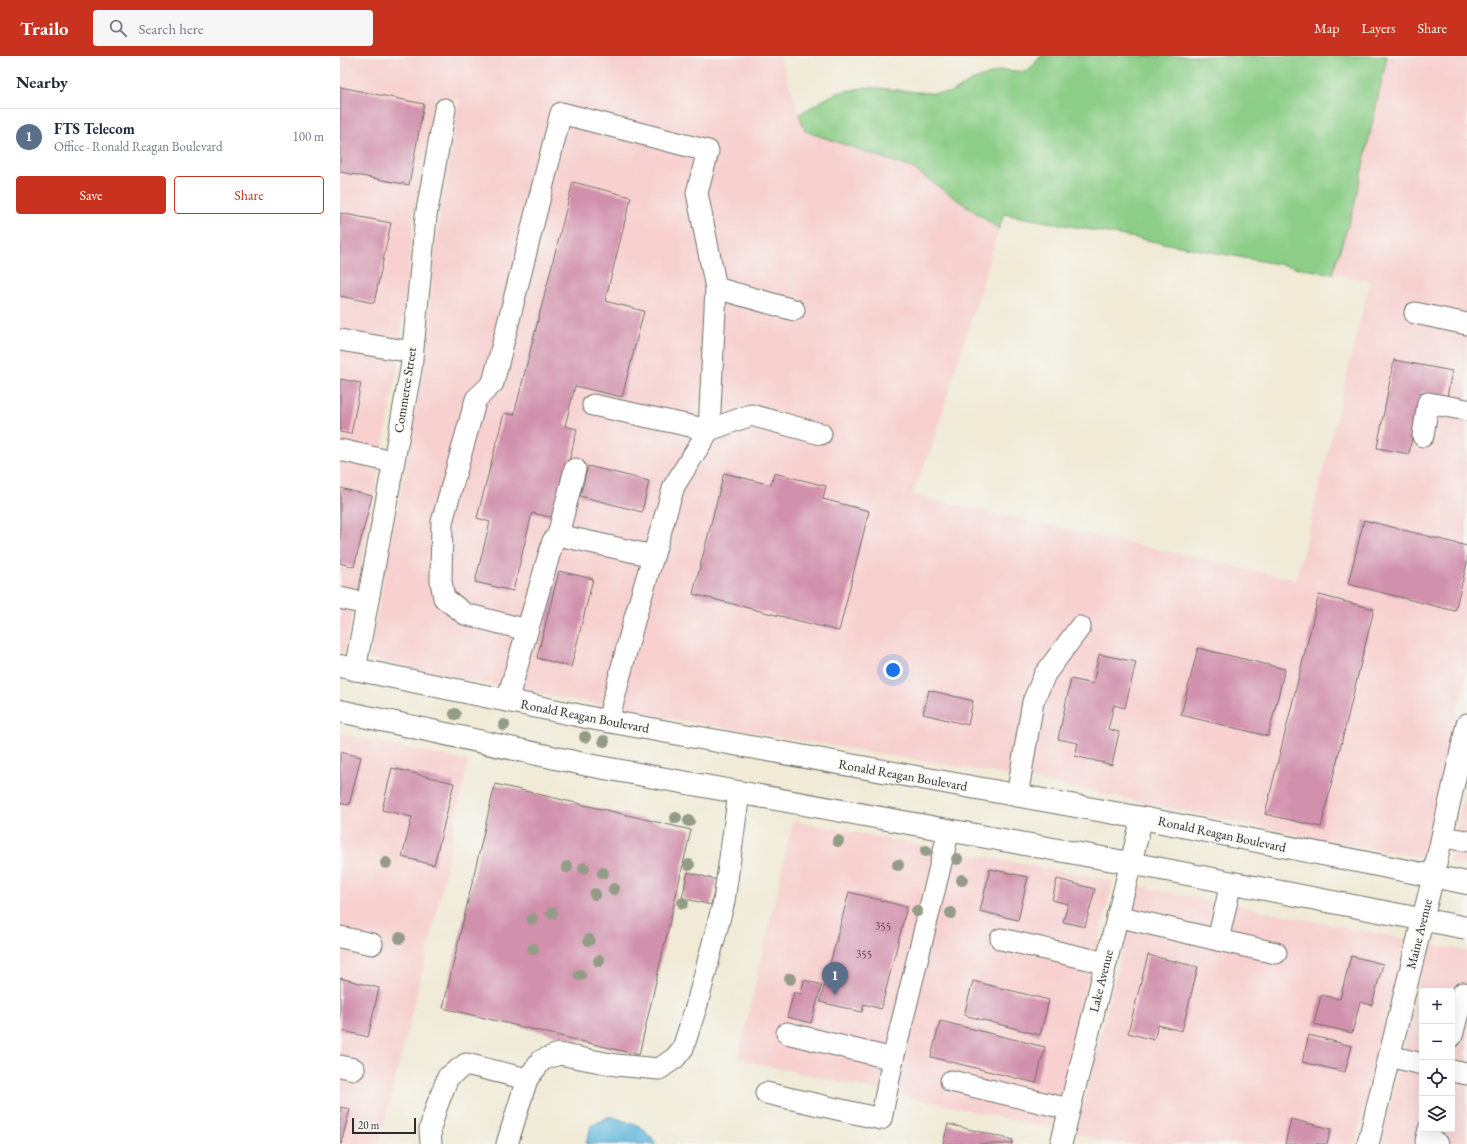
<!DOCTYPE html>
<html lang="en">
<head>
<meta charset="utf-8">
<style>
  :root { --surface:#fff; --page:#f6f6f7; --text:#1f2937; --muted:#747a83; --line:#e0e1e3; --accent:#c8321e }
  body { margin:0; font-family:"EB Garamond",serif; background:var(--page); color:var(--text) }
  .controls { position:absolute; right:12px; bottom:12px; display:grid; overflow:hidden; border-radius:4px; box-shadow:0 4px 16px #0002 }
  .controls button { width:36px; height:36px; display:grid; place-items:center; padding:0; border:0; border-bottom:1px solid var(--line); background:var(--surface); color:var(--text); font:20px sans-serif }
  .scale { position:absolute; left:12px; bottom:10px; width:64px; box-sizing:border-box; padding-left:4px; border:2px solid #2b2b2b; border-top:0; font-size:11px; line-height:14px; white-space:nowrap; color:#2b2b2b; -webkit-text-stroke:3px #f6f6f2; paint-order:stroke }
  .you { position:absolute; left:553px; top:614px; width:14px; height:14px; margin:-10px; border:3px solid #fff; border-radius:50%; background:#1a73e8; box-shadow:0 0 0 6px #1a73e833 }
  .badge { display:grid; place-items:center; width:26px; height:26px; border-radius:50%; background:var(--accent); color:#fff; font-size:13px; font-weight:700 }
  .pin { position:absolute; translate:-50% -33px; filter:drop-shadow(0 1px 2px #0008) }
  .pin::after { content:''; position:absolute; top:21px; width:14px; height:12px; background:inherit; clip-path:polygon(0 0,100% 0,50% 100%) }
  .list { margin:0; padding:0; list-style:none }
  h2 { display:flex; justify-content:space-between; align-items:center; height:52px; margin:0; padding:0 16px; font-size:17px }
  h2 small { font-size:13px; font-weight:400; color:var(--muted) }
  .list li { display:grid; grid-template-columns:26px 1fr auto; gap:12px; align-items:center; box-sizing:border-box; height:56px; padding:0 16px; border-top:1px solid var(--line) }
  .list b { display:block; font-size:15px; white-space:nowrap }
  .list p { margin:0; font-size:13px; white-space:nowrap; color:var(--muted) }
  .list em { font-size:13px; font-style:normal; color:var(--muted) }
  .actions { display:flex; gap:8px; padding:12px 16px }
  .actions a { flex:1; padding:9px 0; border:1px solid var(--accent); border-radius:4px; text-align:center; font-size:14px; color:var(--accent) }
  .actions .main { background:var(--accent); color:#fff }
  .icon { flex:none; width:22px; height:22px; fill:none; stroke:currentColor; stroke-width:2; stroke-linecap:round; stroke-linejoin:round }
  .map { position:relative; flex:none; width:1127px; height:1088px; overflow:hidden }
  header { display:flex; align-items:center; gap:24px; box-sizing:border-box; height:56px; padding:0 20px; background:var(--accent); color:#fff }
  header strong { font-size:19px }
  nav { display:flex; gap:22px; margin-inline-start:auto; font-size:14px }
  .search { width:280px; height:36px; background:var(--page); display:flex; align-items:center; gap:10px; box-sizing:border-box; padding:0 14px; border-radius:4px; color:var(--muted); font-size:15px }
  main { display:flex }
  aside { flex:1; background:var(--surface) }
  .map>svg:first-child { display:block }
</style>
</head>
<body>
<header>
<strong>Trailo</strong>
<div class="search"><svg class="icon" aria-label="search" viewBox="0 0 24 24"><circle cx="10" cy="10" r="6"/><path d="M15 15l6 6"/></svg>Search here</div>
<nav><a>Map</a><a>Layers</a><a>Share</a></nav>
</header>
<main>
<aside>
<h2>Nearby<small></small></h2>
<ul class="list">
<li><span class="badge" style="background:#5c6f8a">1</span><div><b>FTS Telecom</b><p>Office · Ronald Reagan Boulevard</p></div><em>100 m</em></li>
</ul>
<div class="actions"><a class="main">Save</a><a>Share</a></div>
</aside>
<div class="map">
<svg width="1127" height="1088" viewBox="0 0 1127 1088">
  <rect width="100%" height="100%" fill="#f6f6f2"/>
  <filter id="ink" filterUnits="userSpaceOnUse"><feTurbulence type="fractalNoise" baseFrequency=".025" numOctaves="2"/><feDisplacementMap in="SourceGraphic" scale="8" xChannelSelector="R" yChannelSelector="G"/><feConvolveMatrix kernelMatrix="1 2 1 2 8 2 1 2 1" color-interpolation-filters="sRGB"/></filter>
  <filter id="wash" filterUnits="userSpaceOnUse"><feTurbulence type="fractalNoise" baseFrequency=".012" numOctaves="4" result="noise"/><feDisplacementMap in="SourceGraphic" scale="16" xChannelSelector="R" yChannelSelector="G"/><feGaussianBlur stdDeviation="0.9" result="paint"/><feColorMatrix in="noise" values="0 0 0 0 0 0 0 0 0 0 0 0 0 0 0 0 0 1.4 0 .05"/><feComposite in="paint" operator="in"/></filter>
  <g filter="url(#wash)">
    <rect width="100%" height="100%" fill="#f0ead6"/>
    <g fill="#f7d0cf" fill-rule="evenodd">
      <path d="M0,0H440L465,75L572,112L659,173L593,388L572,439L956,524L1030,225L992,218L1014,151L1047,0H1127V612L1084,802L960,779L692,723L344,665L87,616L29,602L83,315L99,162L119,44L95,40L74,159L58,310L5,596L0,595Z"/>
      <path d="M0,678L128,705L96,860L39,1088H0Z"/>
      <path d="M1127,726V810L1109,807Z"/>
      <path d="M453,765L773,825L712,1073L398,1003Z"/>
      <path d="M798,830L1065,883L1015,1088H781L736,1078Z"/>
      <path d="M1089,888L1127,895V1088H1040ZM1082,935H1112V1073H1082Z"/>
    </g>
    <path fill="#8cce87" stroke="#5c7c59" d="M701,0H1047L1014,151L992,218L664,158L659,173L572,112L465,75L459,58L496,37L527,31L588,37H611L631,25L662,14L687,16Z"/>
    <path fill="#60b7dd" stroke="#467184" d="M270,1060L300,1070L317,1088H246L251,1070Z"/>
    <g id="blocks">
      <g fill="#d190ac">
        <path d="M0,31L84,48L69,129L0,116Z"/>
        <path d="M233,126L291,141L265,245L304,255L282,341L235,330L225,370L237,373L215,462L192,457L173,535L135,526L150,466L137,462L164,357L174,359Z"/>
        <path d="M0,157L51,167L34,247L0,240Z"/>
        <path d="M1054,304L1112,315L1107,341L1080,336L1069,398L1037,392Z"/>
        <path d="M0,323L21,327L11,378L0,376Z"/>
        <path d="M248,410L309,425L302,456L240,440Z"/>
        <path d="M384,417L431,429L434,417L486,430L483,443L529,455L499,575L353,538Z"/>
        <path d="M0,432L32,440L14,511L0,507Z"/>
        <path d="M1024,464L1127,490V507L1115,555L1008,528Z"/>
        <path d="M219,515L253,523L231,611L197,602Z"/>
        <path d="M979,539L1034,553L981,771L925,758Z"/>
        <path d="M858,592L945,613L928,680L841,659Z"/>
        <path d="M759,598L796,606L785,652L774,649L768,673L779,676L772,709L735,700L738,687L718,683L731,623L753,628Z"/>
        <path d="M589,634L633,645L628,669L583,658Z"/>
        <path d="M0,696L21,701L9,749L0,747Z"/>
        <path d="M52,712L114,727L94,809L62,801L72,761L42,754Z"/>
        <path d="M155,728L351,774L299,999L103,952Z"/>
        <path d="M650,813L688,821L678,864L640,855Z"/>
        <path d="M348,816L377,824L371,849L342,842Z"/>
        <path d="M717,823L755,833L745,871L723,866L728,848L712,844Z"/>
        <path d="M509,836L567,851L541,953L524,948L522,956L480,946Z"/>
        <path d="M808,899L858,911L842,975L818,969L814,984L788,977Z"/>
        <path d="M1011,900L1043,908L1032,949L1020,946L1012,977L974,968L981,939L1000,943Z"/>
        <path d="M0,922L39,932L28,981L0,974Z"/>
        <path d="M464,924L482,929L471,967L447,961L454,936L461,938Z"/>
        <path d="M633,925L709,944L700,979L624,959Z"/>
        <path d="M600,965L705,991L696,1027L591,1001Z"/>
        <path d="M969,979L1012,990L1005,1016L962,1006Z"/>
        <path d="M0,1051L10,1053L1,1088H0Z"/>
        <path d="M951,1063L991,1073L987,1088H945Z"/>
        <path d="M608,1068L673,1084L672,1088H603Z"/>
      </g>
    </g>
  </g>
  <g filter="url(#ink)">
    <use href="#blocks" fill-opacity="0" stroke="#706e67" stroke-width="1"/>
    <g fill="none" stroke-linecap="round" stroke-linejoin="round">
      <defs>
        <g id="minor">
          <path d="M376,232L454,254"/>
          <path d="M1075,257L1127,268"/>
          <path d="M0,284L72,296"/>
          <path d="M1083,380L1088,347L1127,354"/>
          <path d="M0,394L53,406"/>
          <path d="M218,479L313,500"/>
          <path d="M0,542L26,548"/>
          <path d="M187,574L125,558L104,542L101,525L102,466L136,343L153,327L221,57L368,95L357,137L376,232L369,374L253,349"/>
          <path d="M15,614L71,313L86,160L105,53"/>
          <path d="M167,645L213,485L218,479L235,413"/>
          <path d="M268,665L294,565L334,430L369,374L411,359L481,378"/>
          <path d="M677,740L693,646L705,618L740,571"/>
          <path d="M1102,781L1127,785"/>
          <path d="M777,860L878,884L891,827"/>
          <path d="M0,881L32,888"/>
          <path d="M661,883L766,907"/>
          <path d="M878,884L936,897"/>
          <path d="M447,977L553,1003L609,774"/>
          <path d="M1112,980L1123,937L1127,938"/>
          <path d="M1049,1000L1082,1008"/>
          <path d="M0,1010L14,1013"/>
          <path d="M1112,1015L1127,1018"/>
          <path d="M611,1025L729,1053"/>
          <path d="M426,1037L541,1063L553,1003"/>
          <path d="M1089,1073L1086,1085L1098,1088"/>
          <path d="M91,1088L90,1073L96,1052L108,1021L126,1008L187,1023"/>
          <path d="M167,1088L187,1023L202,1004L219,998L276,1009L319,1013L335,1002L343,992L357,948L384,845L399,737"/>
          <path d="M721,1088L802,762"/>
          <path d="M1028,1088L1093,821L1127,668"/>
        </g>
        <g id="major">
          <path d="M0,610L256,663L802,762L1127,827"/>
          <path d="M0,655L248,709L790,807L1127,872"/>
        </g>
      </defs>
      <use href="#minor" stroke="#706e67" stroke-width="23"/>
      <use href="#major" stroke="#706e67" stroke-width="24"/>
      <use href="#minor" stroke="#fff" stroke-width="21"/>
      <use href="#major" stroke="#fff" stroke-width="22"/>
    </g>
    <g fill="#949c87">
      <circle cx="115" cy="658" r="6"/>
      <circle cx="164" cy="669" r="6"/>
      <circle cx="245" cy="681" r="6"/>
      <circle cx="264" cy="685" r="6"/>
      <circle cx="336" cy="762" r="6"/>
      <circle cx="349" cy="765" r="6"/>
      <circle cx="498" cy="785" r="6"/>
      <circle cx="586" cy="795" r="6"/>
      <circle cx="617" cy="803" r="6"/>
      <circle cx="46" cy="807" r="6"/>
      <circle cx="349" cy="809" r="6"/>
      <circle cx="558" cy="809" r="6"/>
      <circle cx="227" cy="811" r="6"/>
      <circle cx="244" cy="812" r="6"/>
      <circle cx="263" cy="817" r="6"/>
      <circle cx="622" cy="824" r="6"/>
      <circle cx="274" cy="833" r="6"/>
      <circle cx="255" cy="838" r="6"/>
      <circle cx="343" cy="847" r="6"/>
      <circle cx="577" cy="855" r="6"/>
      <circle cx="212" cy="857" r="6"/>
      <circle cx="611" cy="857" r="6"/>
      <circle cx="192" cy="863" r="6"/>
      <circle cx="60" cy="882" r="6"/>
      <circle cx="249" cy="884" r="6"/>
      <circle cx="193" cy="893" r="6"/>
      <circle cx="259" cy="905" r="6"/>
      <circle cx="240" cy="919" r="6"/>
      <circle cx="450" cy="923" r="6"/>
    </g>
  </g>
  <g text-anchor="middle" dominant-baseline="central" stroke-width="3" stroke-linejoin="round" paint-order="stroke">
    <g font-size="11" fill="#54444b">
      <text x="543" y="870">355</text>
      <text x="524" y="898">355</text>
    </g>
    <g font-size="13" fill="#2b2b2b" stroke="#f6f6f2">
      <text transform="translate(65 334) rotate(-81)">Commerce Street</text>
      <text transform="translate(245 660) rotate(11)">Ronald Reagan Boulevard</text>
      <text transform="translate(563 719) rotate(10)">Ronald Reagan Boulevard</text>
      <text transform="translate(882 778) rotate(12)">Ronald Reagan Boulevard</text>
      <text transform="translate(1079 878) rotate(-76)">Maine Avenue</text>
      <text transform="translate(761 925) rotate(-76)">Lake Avenue</text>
    </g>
  </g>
</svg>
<div class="controls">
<button>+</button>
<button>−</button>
<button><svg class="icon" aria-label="locate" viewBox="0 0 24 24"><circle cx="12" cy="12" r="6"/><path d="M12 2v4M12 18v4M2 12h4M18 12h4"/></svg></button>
<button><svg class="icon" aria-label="layers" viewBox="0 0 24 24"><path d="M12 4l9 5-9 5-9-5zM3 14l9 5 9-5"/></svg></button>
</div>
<div class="scale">20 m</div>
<div class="you"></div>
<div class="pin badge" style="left:495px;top:939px;background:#5c6f8a">1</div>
</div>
</main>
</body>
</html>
